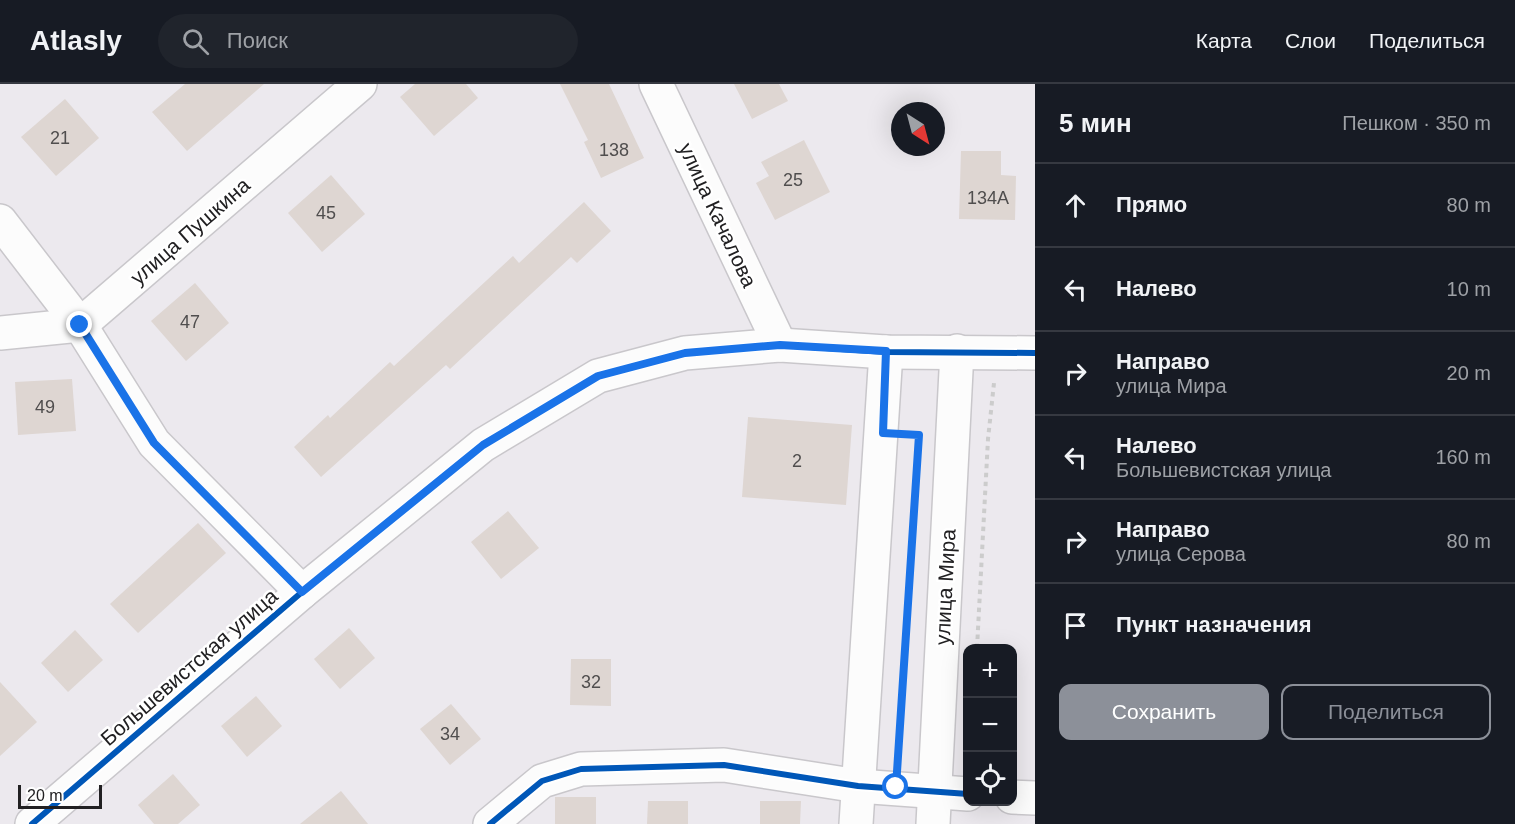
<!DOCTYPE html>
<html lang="ru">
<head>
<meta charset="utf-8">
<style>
  :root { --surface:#171b24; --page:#20242c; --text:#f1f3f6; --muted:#9ea1a6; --line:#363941; --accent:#8c9099 }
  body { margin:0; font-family:Helvetica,sans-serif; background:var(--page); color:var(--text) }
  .controls { position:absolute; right:18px; bottom:18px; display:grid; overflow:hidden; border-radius:12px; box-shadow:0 6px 24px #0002 }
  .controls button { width:54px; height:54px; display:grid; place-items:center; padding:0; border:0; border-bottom:2px solid var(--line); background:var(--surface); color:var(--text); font:30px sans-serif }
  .compass { position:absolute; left:891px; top:18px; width:54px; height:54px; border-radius:50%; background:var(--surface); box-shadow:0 6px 24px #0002; rotate:144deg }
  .scale { position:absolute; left:18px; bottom:15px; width:84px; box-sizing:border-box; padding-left:6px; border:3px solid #212022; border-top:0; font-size:16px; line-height:21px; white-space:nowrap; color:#212022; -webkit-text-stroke:4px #fff; paint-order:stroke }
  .stop { position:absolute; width:18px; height:18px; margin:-14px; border:4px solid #1a73e8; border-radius:50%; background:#fff }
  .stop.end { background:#1a73e8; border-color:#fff; box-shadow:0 2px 6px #0008 }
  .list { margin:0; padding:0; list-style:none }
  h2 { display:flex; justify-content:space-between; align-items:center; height:78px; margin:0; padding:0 24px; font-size:26px }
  h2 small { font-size:20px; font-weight:400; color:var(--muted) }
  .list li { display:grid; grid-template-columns:39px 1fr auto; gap:18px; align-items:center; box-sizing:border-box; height:84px; padding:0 24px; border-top:2px solid var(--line) }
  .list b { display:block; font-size:22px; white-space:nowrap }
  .list p { margin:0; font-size:20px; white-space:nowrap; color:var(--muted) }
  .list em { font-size:20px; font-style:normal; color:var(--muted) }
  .actions { display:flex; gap:12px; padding:18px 24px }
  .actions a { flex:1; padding:14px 0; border:2px solid var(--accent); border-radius:12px; text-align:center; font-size:21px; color:var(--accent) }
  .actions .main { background:var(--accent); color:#fff }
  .icon { flex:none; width:33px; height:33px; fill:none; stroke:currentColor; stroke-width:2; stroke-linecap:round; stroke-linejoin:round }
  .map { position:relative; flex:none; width:1035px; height:740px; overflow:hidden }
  header { display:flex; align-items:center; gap:36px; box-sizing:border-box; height:84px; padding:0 30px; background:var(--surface); border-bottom:2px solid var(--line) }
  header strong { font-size:28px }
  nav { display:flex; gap:33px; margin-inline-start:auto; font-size:21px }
  .search { width:420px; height:54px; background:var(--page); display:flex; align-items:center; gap:15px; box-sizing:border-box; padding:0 21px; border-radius:33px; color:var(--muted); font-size:22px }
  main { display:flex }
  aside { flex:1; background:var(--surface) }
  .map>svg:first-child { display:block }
</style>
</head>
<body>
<header>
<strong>Atlasly</strong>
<div class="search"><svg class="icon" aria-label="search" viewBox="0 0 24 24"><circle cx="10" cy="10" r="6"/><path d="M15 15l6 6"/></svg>Поиск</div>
<nav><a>Карта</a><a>Слои</a><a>Поделиться</a></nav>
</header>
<main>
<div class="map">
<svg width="1035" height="740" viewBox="0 0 1035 740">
  <rect width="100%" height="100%" fill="#ece9ee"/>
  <g fill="#ded6d2">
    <path d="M185,0H264L187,67L152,28Z"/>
    <path d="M415,0H466L478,14L434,52L400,13Z"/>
    <path d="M560,0H609L644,74L601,94L584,58L588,56Z"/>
    <path d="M734,0H779L788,17L752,35Z"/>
    <path d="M65,15L99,54L56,92L21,53Z"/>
    <path d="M804,56L830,108L775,136L756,99L769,92L761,78Z"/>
    <path d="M961,67H1001V91L1016,92L1015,136L959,135Z"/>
    <path d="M331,91L365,130L322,168L288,129Z"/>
    <path d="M584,118L611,147L577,179L571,173L450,285L446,281L321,393L294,363L328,331L330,334L390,278L394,282L513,172L519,179Z"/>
    <path d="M195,199L229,239L186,277L151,237Z"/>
    <path d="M72,295L76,347L18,351L15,298Z"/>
    <path d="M748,333L852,341L846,421L742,413Z"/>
    <path d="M508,427L539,464L501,495L471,458Z"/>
    <path d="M198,439L226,469L138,549L110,520Z"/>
    <path d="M349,544L375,574L340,605L314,575Z"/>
    <path d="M75,546L103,576L68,608L41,579Z"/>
    <path d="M571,575H611V622L570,621Z"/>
    <path d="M0,598L37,638L0,672Z"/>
    <path d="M256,612L282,642L247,673L221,642Z"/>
    <path d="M451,620L481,655L450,681L420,645Z"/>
    <path d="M173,690L200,721L178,740H154L138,721Z"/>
    <path d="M341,707L368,740H300Z"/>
    <rect x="555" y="713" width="41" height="27"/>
    <path d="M648,717H688V740H647Z"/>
    <path d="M760,717H801L800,740H760Z"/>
  </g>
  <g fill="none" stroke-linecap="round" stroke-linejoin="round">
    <defs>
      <g id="minor">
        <path d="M656,0L780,261"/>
        <path d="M0,137L80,241L154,359L302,508"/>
        <path d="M0,249L80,241L360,0"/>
        <path d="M1012,713L1035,714"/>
        <path d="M32,740L302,508L483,361L598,292L685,269L780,261L886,268L1035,269"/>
        <path d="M490,740L542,697L581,685L724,681L858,702L968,710"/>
        <path d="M856,740L886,268"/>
        <path d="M933,740L957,267"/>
      </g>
    </defs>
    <use href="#minor" stroke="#c9c7cb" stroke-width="36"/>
    <g stroke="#ccc" stroke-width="4" stroke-dasharray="4.5 4.5" stroke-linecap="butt">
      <path d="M977,564L988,355L994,299"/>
      <path d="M898,676L919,351"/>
    </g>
    <use href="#minor" stroke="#fcfcfc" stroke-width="33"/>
    <defs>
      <g id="cycleway">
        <path d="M32,740L302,508L483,361L598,292L685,269L780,261L886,268L1035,269"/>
        <path d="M490,740L542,697L581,685L724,681L858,702L968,710"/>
      </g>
    </defs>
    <use href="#cycleway" stroke="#fff" stroke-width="10"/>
    <use href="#cycleway" stroke="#0057b8" stroke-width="6"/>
  </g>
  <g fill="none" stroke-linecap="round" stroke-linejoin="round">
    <path stroke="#1a73e8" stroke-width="8" d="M80,241L154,359L302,508L483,361L598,292L685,269L780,261L886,267L883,349L919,351L896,703"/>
  </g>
  <g text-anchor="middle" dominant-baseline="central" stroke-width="5" stroke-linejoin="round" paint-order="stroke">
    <g font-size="18" fill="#504e4e">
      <text x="60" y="54">21</text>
      <text x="614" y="66">138</text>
      <text x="793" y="96">25</text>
      <text x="988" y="114">134А</text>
      <text x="326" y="129">45</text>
      <text x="190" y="238">47</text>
      <text x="45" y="323">49</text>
      <text x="797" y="377">2</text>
      <text x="591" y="598">32</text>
      <text x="450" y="650">34</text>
    </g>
    <g font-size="21" fill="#212022" stroke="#fff">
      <text transform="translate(718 131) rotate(65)">улица Качалова</text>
      <text transform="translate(190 147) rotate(-41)">улица Пушкина</text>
      <text transform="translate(945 503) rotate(-87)">улица Мира</text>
      <text transform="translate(189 583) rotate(-41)">Большевистская улица</text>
    </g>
  </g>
</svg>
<div class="controls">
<button>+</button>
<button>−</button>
<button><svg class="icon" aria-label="locate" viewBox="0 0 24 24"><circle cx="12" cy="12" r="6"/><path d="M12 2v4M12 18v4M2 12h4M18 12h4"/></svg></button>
</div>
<svg class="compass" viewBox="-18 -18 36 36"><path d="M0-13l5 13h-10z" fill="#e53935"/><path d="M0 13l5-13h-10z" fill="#9ea1a6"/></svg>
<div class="scale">20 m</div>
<div class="stop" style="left:896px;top:703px"></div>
<div class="stop end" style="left:80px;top:241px"></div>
</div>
<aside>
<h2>5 мин<small>Пешком · 350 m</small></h2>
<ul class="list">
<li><svg class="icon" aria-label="ahead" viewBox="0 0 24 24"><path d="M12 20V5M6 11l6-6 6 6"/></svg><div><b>Прямо</b></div><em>80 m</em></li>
<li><svg class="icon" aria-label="left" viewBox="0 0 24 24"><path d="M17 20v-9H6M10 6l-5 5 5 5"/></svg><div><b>Налево</b></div><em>10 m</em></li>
<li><svg class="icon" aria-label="right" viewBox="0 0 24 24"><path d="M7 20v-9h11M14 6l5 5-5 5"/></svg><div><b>Направо</b><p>улица Мира</p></div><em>20 m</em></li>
<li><svg class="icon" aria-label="left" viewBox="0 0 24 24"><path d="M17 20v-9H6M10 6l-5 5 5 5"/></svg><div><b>Налево</b><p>Большевистская улица</p></div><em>160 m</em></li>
<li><svg class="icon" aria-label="right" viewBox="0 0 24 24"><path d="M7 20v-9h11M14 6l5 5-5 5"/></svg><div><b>Направо</b><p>улица Серова</p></div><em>80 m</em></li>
<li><svg class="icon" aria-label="arrive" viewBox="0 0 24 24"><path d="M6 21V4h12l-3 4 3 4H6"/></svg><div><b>Пункт назначения</b></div></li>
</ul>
<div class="actions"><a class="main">Сохранить</a><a>Поделиться</a></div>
</aside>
</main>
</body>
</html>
